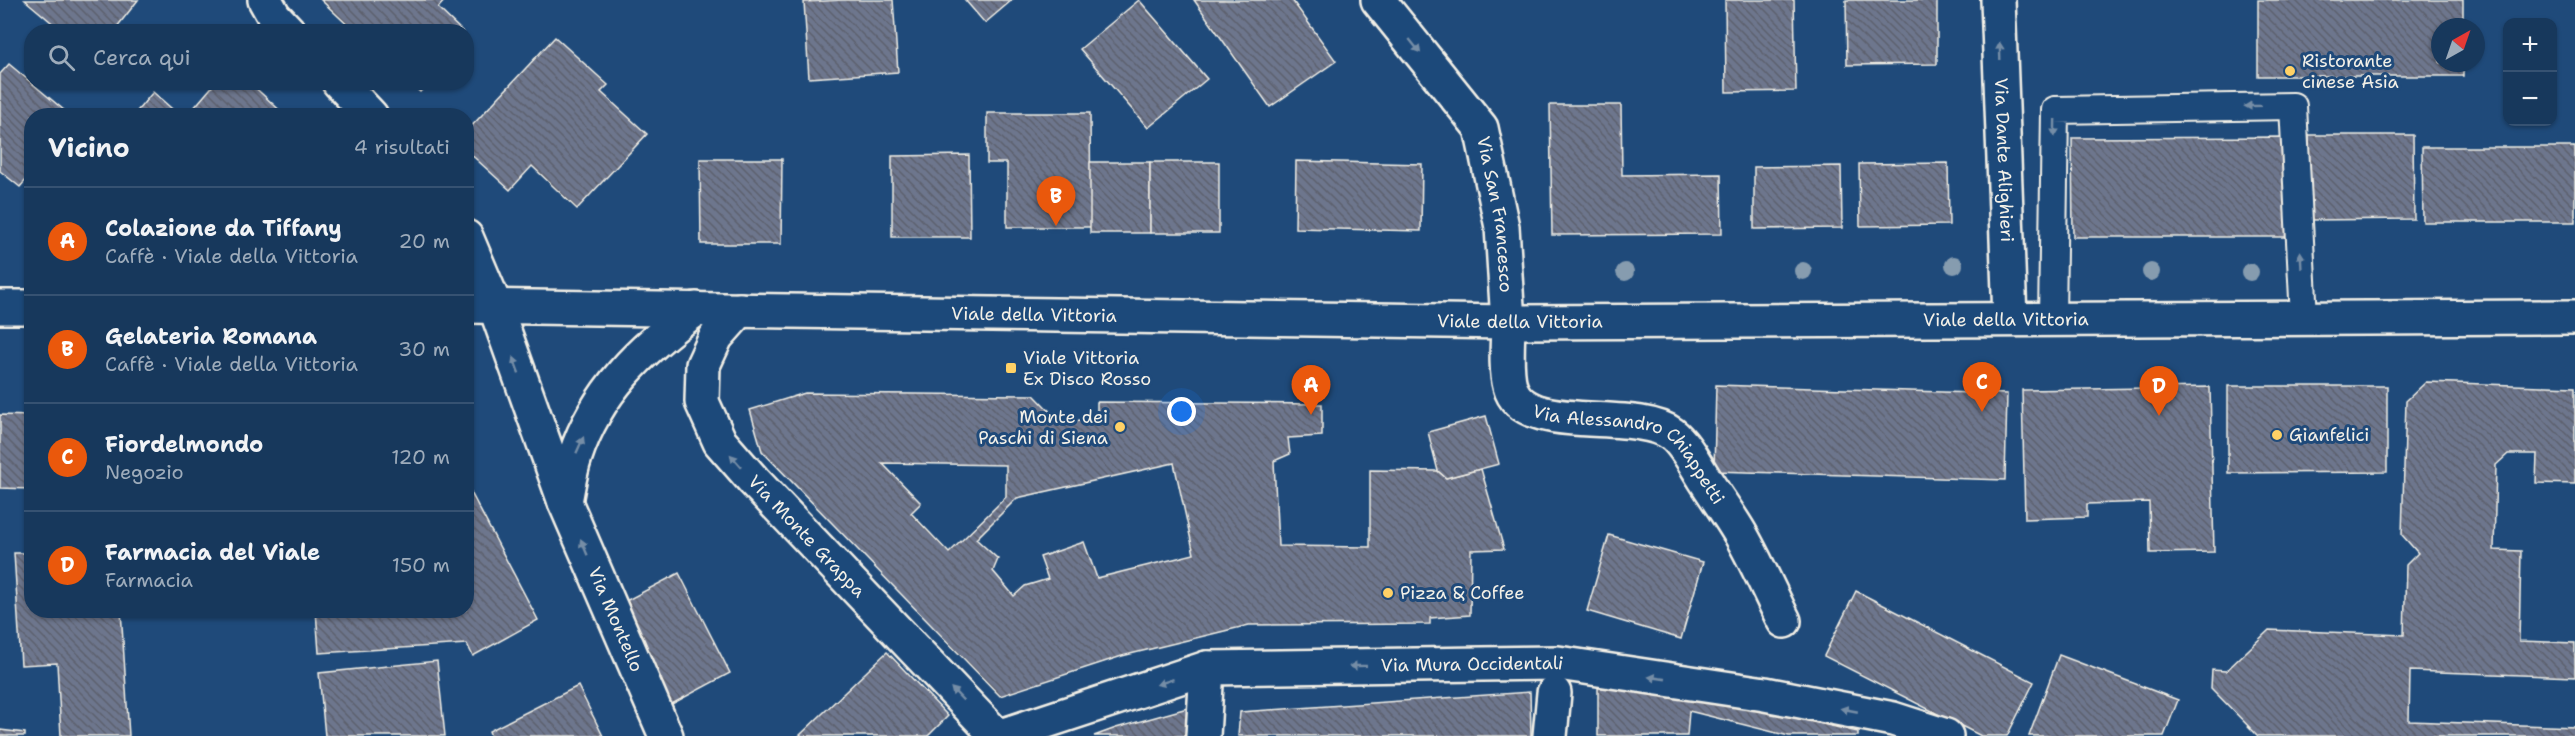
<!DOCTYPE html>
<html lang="it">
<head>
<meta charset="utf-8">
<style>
  :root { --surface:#17385c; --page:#203f62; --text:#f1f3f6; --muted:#9eacbb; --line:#365272; --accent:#ea580c }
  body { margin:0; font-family:"Shantell Sans",sans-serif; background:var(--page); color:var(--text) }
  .controls { position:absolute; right:18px; top:18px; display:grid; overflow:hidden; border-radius:12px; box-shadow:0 2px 4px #0004 }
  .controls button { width:54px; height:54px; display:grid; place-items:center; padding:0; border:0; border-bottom:2px solid var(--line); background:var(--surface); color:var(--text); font:30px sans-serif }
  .compass { position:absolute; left:2431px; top:18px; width:54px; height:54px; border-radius:50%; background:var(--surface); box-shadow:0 2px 4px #0004; rotate:40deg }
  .you { position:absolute; left:1182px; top:412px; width:21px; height:21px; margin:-15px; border:4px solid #fff; border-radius:50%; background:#1a73e8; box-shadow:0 0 0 9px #1a73e833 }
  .badge { display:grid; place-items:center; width:39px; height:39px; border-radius:50%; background:var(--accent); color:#fff; font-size:20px; font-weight:700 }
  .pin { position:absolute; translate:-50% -50px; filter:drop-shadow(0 2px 3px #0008) }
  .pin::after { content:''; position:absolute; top:32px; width:21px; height:18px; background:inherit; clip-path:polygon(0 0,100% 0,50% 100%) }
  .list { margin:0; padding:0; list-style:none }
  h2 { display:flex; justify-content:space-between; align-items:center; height:78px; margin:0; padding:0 24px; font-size:26px }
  h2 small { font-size:20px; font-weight:400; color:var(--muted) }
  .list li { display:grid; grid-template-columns:39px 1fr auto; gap:18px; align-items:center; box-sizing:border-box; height:108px; padding:0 24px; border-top:2px solid var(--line) }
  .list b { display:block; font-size:22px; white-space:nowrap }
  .list p { margin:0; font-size:20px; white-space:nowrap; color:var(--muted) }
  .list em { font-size:20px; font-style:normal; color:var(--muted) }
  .icon { flex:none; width:33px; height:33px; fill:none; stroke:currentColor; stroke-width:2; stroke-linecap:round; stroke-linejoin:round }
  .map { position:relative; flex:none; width:2575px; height:736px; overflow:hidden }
  .search { position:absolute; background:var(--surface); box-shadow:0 2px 4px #0004; left:24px; top:24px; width:450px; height:66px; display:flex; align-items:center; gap:15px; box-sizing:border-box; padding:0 21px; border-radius:24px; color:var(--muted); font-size:22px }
  .panel { position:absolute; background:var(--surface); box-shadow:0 2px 4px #0004; left:24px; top:108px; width:450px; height:510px; border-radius:24px }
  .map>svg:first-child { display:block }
</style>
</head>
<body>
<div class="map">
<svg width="2575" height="736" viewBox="0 0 2575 736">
  <defs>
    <pattern id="building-back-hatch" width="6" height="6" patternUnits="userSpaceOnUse" patternTransform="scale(1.5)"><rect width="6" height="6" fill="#6d768d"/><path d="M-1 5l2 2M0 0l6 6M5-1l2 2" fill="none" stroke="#5d616d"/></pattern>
  </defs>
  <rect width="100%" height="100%" fill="#1f4a7a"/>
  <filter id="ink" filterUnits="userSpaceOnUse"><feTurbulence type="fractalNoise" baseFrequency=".0167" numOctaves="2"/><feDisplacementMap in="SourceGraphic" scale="12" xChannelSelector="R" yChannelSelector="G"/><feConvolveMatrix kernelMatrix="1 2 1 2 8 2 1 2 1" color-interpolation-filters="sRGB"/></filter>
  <g filter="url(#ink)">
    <g fill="url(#building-back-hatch)" stroke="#f4f1e8" stroke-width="1.5" fill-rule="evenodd">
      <path d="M25,0H138L113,32H63Z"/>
      <path d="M321,0H445L438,8L463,32H355Z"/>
      <path d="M842,0H893L898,72L809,78L804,2Z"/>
      <path d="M965,0H1012L985,23Z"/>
      <path d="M1139,0L1207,79L1148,128L1080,49Z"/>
      <path d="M1194,0H1292L1336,61L1270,107Z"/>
      <path d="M1725,0H1794L1796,91L1726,92Z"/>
      <path d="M1846,0H1937V64L1847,65Z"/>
      <path d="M2258,0H2463V27H2440V63H2463V76H2258Z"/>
      <path d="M555,37L608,85L601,92L647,134L577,209L532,166L510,190L466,150V132Z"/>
      <path d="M9,64L71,116H32V173L20,187L0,171V74Z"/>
      <path d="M216,82H249L286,116H187Z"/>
      <path d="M409,82H429L420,92Z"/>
      <path d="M153,92L180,116H133Z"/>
      <path d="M1550,105H1621L1622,175L1721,174L1722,234L1552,235Z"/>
      <path d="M987,113H1090L1091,227H1007V163H987Z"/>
      <path d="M2309,135H2413L2414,219L2309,220Z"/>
      <path d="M2288,137V237H2073L2072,138Z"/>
      <path d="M2422,147H2575V222H2423Z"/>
      <path d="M969,155L970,237H892V156Z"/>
      <path d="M700,159H782L781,244H701Z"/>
      <path d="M1296,161L1422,164L1421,231L1295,228Z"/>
      <rect x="1090" y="162" width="60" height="71"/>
      <rect x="1150" y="162" width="69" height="71"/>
      <path d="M1948,163L1949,225L1860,226L1859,164Z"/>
      <path d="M1841,166L1842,228L1754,229V167Z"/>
      <path d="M2426,382L2575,387V484L2536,483L2537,454H2508L2496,465L2494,550L2521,551L2519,641L2575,643V677L2410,671L2409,721L2575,727V736H2258L2211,688L2212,670L2226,671L2269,630L2404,635L2406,565L2418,553L2402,535L2406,401Z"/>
      <path d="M1716,385L2007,394L2005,480L1714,471Z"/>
      <path d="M2228,386H2387V472L2228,473Z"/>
      <path d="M2210,387L2214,552L2150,553L2149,502L2087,504V517L2025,519L2022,390Z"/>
      <path d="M805,393L1034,395L1063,425L1097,415V402L1322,404V436L1288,438L1290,454L1274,461L1278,546L1370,547V470L1438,471L1446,478L1481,469L1504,549L1471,550L1470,615L1430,618V624L1249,625L1122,656L1000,696L762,451L750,410ZM882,463L1006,465V497L949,553L911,513L921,503ZM1174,463L1194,554L1097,578L1084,542L1040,557L1048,579L1025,586L1014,596L993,571L998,559L976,539L1017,498Z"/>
      <path d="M0,415L32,416V489L0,488Z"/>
      <path d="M1486,416L1499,464L1446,478L1438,471L1428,432Z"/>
      <path d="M466,483L538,620L473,656L467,644L319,653L316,610H466Z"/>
      <path d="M1609,535L1703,562L1681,639L1587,611Z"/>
      <path d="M14,553H32V610H121L129,736H61L57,663L21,665Z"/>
      <path d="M679,573L730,673L670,705L618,605Z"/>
      <path d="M1856,591L2034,682L2007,736H1981L1824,656Z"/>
      <path d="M887,652L948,716L928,736H799Z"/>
      <path d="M2059,655L2178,700L2164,736H2029Z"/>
      <path d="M437,661L445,736H325L319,673Z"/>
      <path d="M578,686L603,736H491L489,731Z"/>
      <path d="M1627,687L1688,694L1858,732V736H1789L1689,711L1687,736H1598V688Z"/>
      <path d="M1530,692L1531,736H1238L1240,712Z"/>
      <path d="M1191,707L1190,736H1094L1116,728Z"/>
      <path d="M0,730L25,733V736H0Z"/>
    </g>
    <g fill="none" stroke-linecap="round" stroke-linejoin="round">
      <defs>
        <path id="lane" d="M2052,319L2055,110L2293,106L2304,318"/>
        <g id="street">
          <path id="s1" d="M1998,0L2010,319"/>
          <path id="s2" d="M495,306L565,502L666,736"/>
          <path id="s3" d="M740,310L716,337L703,365L702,402L720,442L754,481L997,736"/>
          <path id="s4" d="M1508,322C1508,340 1505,368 1510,386C1523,437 1634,406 1672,434C1685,444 1695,464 1704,478C1716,497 1730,516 1741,535C1757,563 1770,593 1784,621"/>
          <path d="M565,502C568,487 570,471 575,457C596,392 642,348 696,309"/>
          <path id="s5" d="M1001,736L1207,668L1558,663L1765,694L1893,719L1946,736"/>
          <path d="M1203,736L1207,668"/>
          <path d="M1550,736L1554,693"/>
        </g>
        <g id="secondary">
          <path d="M265,0L274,16L289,32"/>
          <path id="s6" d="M1378,0L1481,128L1502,227L1508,322"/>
          <path d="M339,82L371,116"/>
          <path d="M466,237L495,306"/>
          <path id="s7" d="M466,306L1508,322L2575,317"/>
          <path d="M0,307H32"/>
        </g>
      </defs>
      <use href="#lane" stroke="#f4f1e8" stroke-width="30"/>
      <use href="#street" stroke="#f4f1e8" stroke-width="38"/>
      <use href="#secondary" stroke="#f4f1e8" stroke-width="38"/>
      <use href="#lane" stroke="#1f4a7a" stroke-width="26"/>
      <use href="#street" stroke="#1f4a7a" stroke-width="33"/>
      <use href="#secondary" stroke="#1f4a7a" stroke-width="33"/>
    </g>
    <g fill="#869caf">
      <circle cx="1954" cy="265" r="9"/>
      <circle cx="1803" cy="271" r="9"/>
      <circle cx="1625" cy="272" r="9"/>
      <circle cx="2151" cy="272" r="9"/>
      <circle cx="2250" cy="272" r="9"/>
    </g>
    <defs><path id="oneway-solid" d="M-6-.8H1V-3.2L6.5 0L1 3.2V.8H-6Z" transform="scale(1.5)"/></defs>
    <g fill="#748da6">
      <use href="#oneway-solid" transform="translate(1415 46) rotate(51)"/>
      <use href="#oneway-solid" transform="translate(2000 51) rotate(-92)"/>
      <use href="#oneway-solid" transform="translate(2253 106) rotate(179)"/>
      <use href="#oneway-solid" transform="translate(2055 128) rotate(91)"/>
      <use href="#oneway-solid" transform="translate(2301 260) rotate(-93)"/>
      <use href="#oneway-solid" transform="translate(516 365) rotate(-110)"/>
      <use href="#oneway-solid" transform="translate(580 445) rotate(-66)"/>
      <use href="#oneway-solid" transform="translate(736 461) rotate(-131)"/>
      <use href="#oneway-solid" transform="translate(584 547) rotate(-113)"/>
      <use href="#oneway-solid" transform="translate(1358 666) rotate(179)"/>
      <use href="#oneway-solid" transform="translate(1657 678) rotate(-172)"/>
      <use href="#oneway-solid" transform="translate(1165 682) rotate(162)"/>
      <use href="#oneway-solid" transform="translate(957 694) rotate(-134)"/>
      <use href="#oneway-solid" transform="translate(1849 710) rotate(-169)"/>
    </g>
  </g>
  <g fill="#ffd166" stroke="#1f4a7a" stroke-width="2">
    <circle cx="2290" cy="71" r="6"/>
    <rect x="1005" y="362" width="12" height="12" rx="3"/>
    <circle cx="1120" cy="427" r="6"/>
    <circle cx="2277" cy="435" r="6"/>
    <circle cx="1388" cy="593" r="6"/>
  </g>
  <g text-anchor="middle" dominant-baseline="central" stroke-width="6" stroke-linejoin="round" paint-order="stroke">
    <g font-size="18" fill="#f4f1e8" stroke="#1f4a7a" text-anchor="start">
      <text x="2302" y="61">Ristorante<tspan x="2302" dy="21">cinese Asia</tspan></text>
      <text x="1023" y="358">Viale Vittoria<tspan x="1023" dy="21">Ex Disco Rosso</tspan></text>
      <text x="1108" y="417" text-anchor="end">Monte dei<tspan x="1108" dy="21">Paschi di Siena</tspan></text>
      <text x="2289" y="435">Gianfelici</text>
      <text x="1400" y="593">Pizza &amp; Coffee</text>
    </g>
    <g font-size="18" fill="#f4f1e8" stroke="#1f4a7a">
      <text stroke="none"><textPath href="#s1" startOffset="160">Via Dante Alighieri</textPath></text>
      <text stroke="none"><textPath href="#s6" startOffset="252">Via San Francesco</textPath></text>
      <text stroke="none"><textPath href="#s7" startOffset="568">Viale della Vittoria</textPath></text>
      <text stroke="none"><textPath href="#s7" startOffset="1540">Viale della Vittoria</textPath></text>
      <text stroke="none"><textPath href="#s7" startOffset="1054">Viale della Vittoria</textPath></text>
      <text stroke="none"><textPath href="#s4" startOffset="212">Via Alessandro Chiappetti</textPath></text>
      <text stroke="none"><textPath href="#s3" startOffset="276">Via Monte Grappa</textPath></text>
      <text stroke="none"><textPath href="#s2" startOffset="336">Via Montello</textPath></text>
      <text stroke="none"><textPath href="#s5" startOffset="482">Via Mura Occidentali</textPath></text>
    </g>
  </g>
</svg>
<div class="controls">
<button>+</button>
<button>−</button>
</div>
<svg class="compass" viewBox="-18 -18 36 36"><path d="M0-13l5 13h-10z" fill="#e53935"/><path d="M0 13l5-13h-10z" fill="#9eacbb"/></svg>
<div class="you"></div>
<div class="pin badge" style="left:1311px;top:415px">A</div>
<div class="pin badge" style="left:1056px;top:226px">B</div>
<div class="pin badge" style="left:1982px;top:412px">C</div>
<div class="pin badge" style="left:2159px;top:416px">D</div>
<div class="search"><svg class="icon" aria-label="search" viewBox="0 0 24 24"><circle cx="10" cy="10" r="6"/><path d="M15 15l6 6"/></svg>Cerca qui</div>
<section class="panel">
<h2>Vicino<small>4 risultati</small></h2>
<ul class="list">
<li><span class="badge">A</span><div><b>Colazione da Tiffany</b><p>Caffè · Viale della Vittoria</p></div><em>20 m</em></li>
<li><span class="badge">B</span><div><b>Gelateria Romana</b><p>Caffè · Viale della Vittoria</p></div><em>30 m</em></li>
<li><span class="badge">C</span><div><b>Fiordelmondo</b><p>Negozio</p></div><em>120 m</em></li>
<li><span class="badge">D</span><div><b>Farmacia del Viale</b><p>Farmacia</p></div><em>150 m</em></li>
</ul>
</section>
</div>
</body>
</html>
